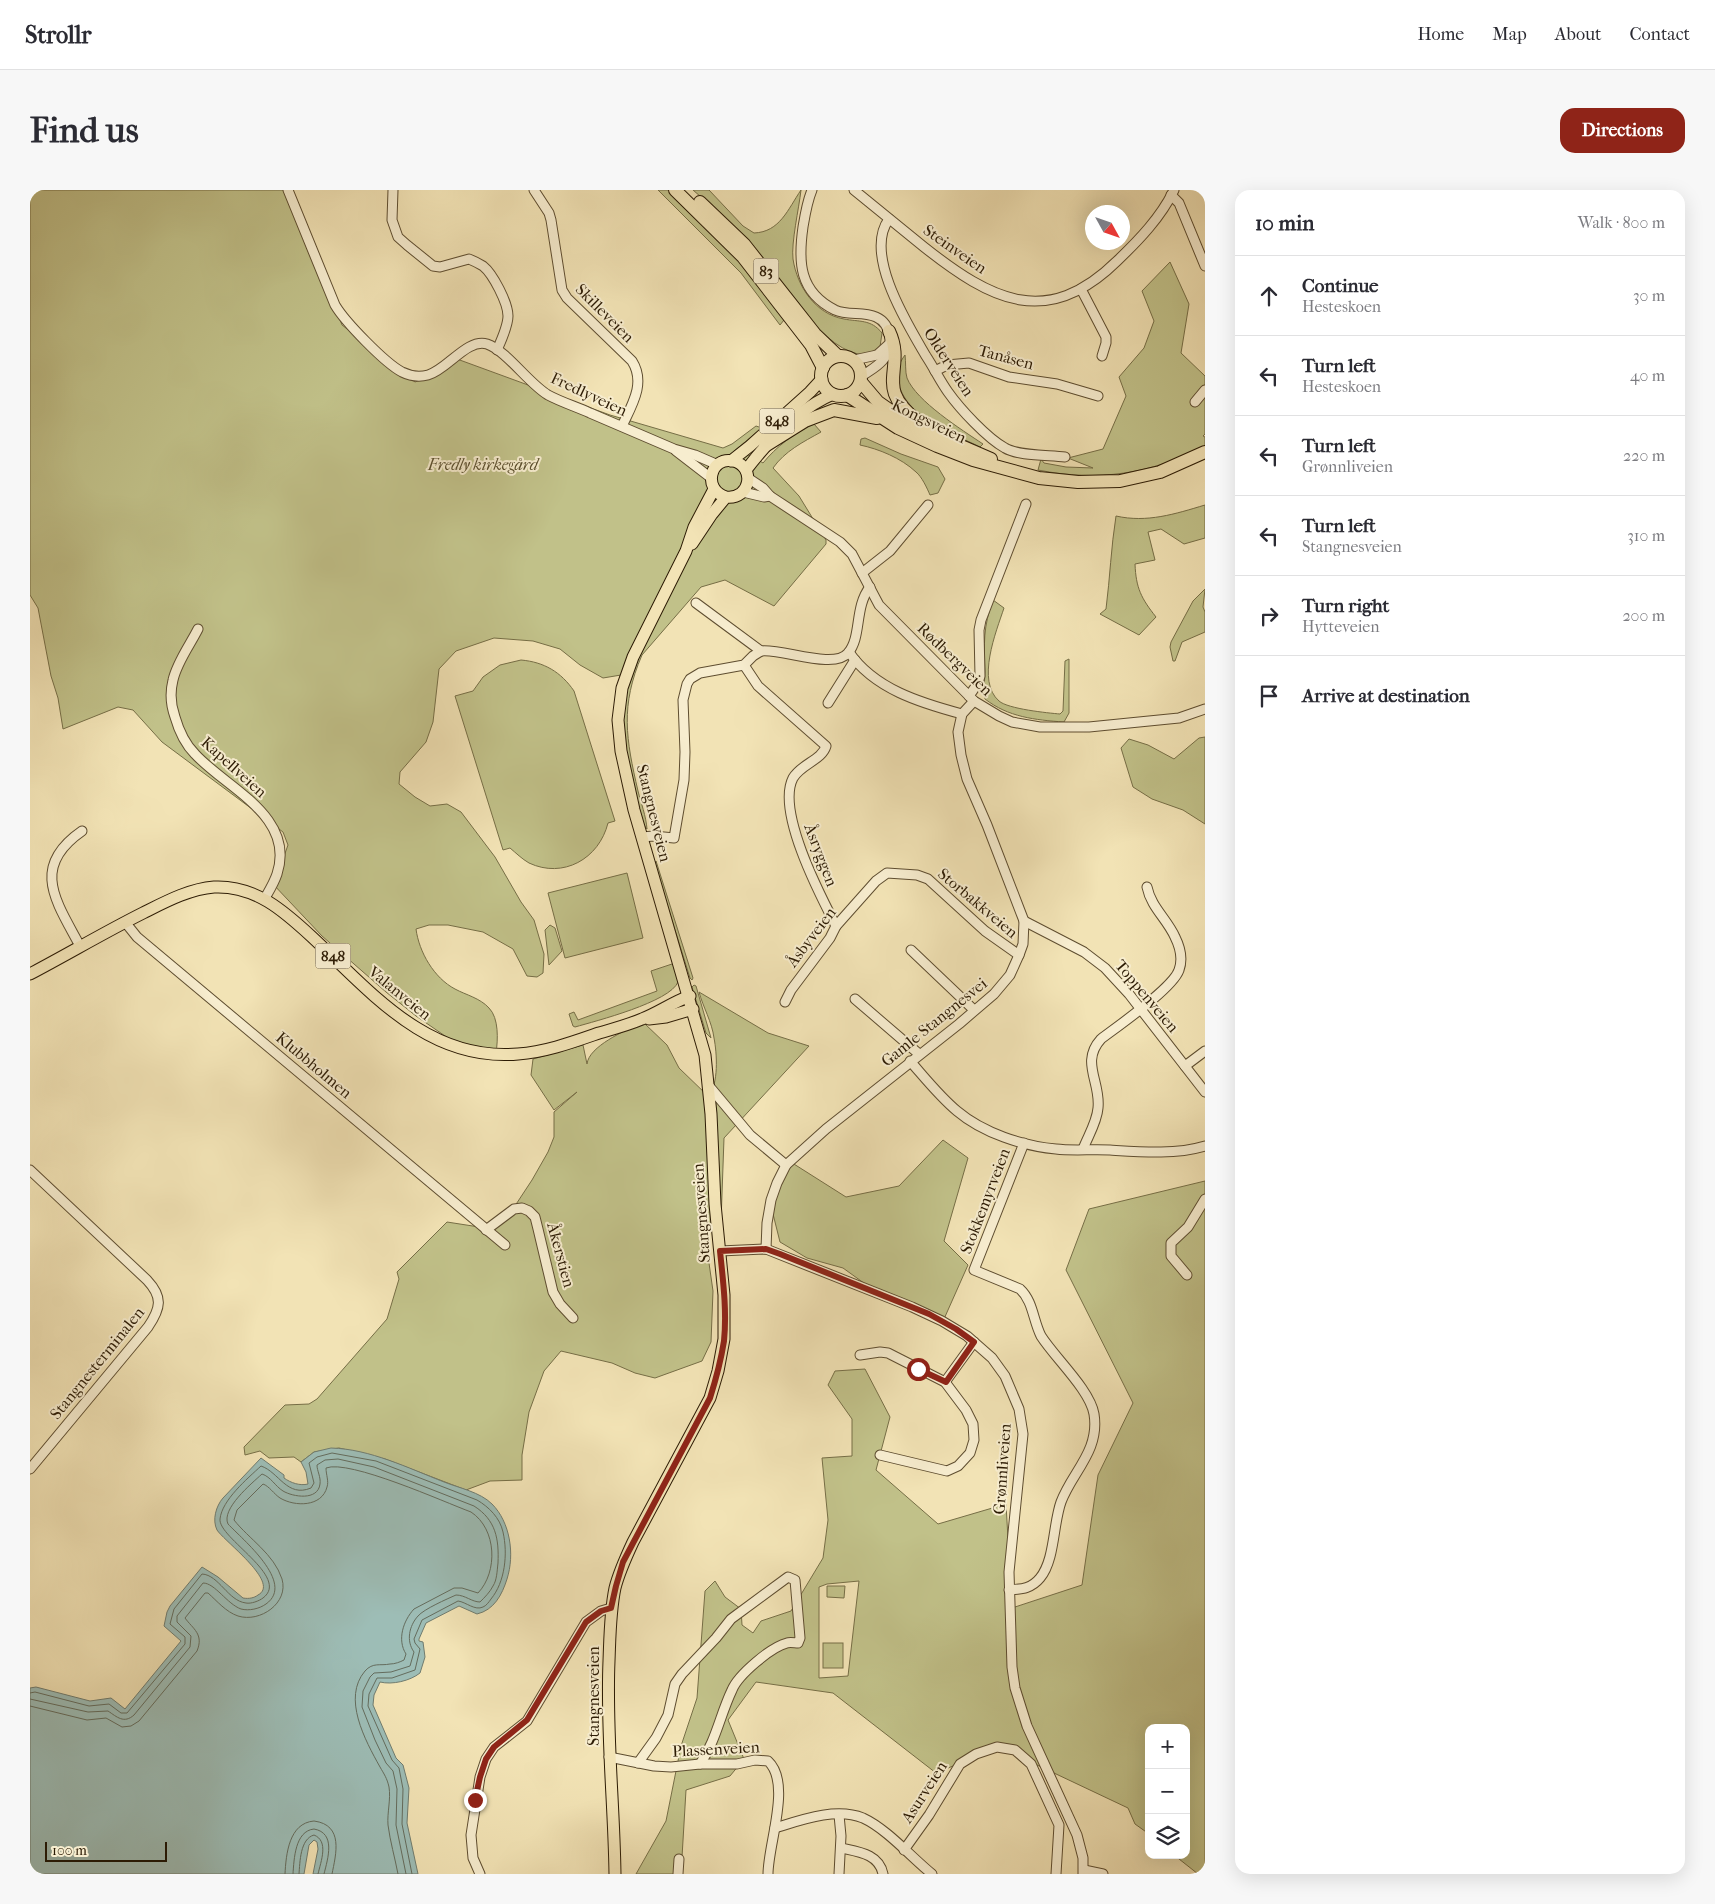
<!DOCTYPE html>
<html lang="en">
<head>
<meta charset="utf-8">
<style>
  :root { --surface:#fff; --page:#f7f7f7; --text:#2b2b33; --muted:#7c7c81; --line:#e1e1e2; --accent:#8f2418 }
  body { margin:0; font-family:"IM FELL French Canon",serif; background:var(--page); color:var(--text) }
  .controls { position:absolute; right:15px; bottom:15px; display:grid; overflow:hidden; border-radius:10px; box-shadow:0 5px 20px #0002 }
  .controls button { width:45px; height:45px; display:grid; place-items:center; padding:0; border:0; border-bottom:1px solid var(--line); background:var(--surface); color:var(--text); font:25px sans-serif }
  .compass { position:absolute; left:1055px; top:15px; width:45px; height:45px; border-radius:50%; background:var(--surface); box-shadow:0 5px 20px #0002; rotate:130deg }
  .scale { position:absolute; left:15px; bottom:12px; width:122px; box-sizing:border-box; padding-left:5px; border:2px solid #2c1b04; border-top:0; font-size:14px; line-height:18px; white-space:nowrap; color:#2c1b04; -webkit-text-stroke:4px #f7edcf; paint-order:stroke }
  .stop { position:absolute; width:15px; height:15px; margin:-11px; border:4px solid #8f2418; border-radius:50%; background:#fff }
  .stop.end { background:#8f2418; border-color:#fff; box-shadow:0 1px 5px #0008 }
  .list { margin:0; padding:0; list-style:none }
  h2 { display:flex; justify-content:space-between; align-items:center; height:65px; margin:0; padding:0 20px; font-size:21px }
  h2 small { font-size:16px; font-weight:400; color:var(--muted) }
  .list li { display:grid; grid-template-columns:32px 1fr auto; gap:15px; align-items:center; box-sizing:border-box; height:80px; padding:0 20px; border-top:1px solid var(--line) }
  .list b { display:block; font-size:19px; white-space:nowrap }
  .list p { margin:0; font-size:16px; white-space:nowrap; color:var(--muted) }
  .list em { font-size:16px; font-style:normal; color:var(--muted) }
  .icon { flex:none; width:28px; height:28px; fill:none; stroke:currentColor; stroke-width:2; stroke-linecap:round; stroke-linejoin:round }
  .map { position:relative; flex:none; width:1175px; height:1684px; overflow:hidden; border-radius:15px }
  header { display:flex; align-items:center; gap:30px; box-sizing:border-box; height:70px; padding:0 25px; background:var(--surface); border-bottom:1px solid var(--line) }
  header strong { font-size:24px }
  nav { display:flex; gap:28px; margin-inline-start:auto; font-size:18px }
  .intro { display:flex; align-items:center; justify-content:space-between; box-sizing:border-box; height:120px; padding:0 30px }
  h1 { margin:0; font-size:35px }
  .button { padding:12px 22px; border-radius:15px; background:var(--accent); color:#fff; font-size:18px; font-weight:700 }
  main { display:flex; gap:30px; padding:0 30px }
  aside { flex:1; background:var(--surface); border-radius:15px; box-shadow:0 5px 20px #0002 }
  .map>svg:first-child { display:block }
</style>
</head>
<body>
<header>
<strong>Strollr</strong>
<nav><a>Home</a><a>Map</a><a>About</a><a>Contact</a></nav>
</header>
<div class="intro"><h1>Find us</h1><a class="button">Directions</a></div>
<main>
<div class="map">
<svg width="1175" height="1684" viewBox="0 0 1175 1684">
  <rect width="100%" height="100%" fill="#f2e3b5"/>
  <filter id="stains"><feTurbulence type="fractalNoise" baseFrequency=".004" numOctaves="4"/><feColorMatrix values="0 0 0 0 .2 0 0 0 0 .09 0 0 0 0 .02 0 0 0 .5 -.17"/></filter>
  <radialGradient id="worn" r=".72"><stop offset=".6" stop-color="#630" stop-opacity="0"/><stop offset="1" stop-color="#630" stop-opacity=".3"/></radialGradient>
  <g fill="#c1c189" stroke="#766e46" fill-rule="evenodd">
    <path d="M0,0H260L312,135L385,192L418,179L427,169L580,225L693,258L702,254L726,236L732,238L704,261L722,266L733,273C746,257 764,243 784,234L791,242C773,252 755,261 743,278L769,306L796,350V354L744,416L695,390L671,397L612,465C590,516 596,549 608,601C611,613 616,626 617,639L613,634L596,562L593,529L597,484L573,488L550,475L530,459L503,451L464,448L426,461L409,479L403,532L396,552L370,582L369,594L385,607L400,616L417,614L431,622L465,667L491,712L504,730L514,764L513,783L507,787L497,786L483,759L453,742L418,735H399L386,739C389,762 404,788 425,799C436,805 450,808 459,818C469,828 468,850 466,863L447,862L418,848L386,826L356,802L292,746L242,693L248,683L258,655L253,642L132,552L103,520L88,517L33,539L28,508L21,486L8,418L0,405Z"/>
    <path d="M628,0H639L682,40L728,94L754,130L750,135L711,83Z"/>
    <path d="M663,0H679L713,36L724,43C750,42 758,19 771,0C769,18 761,53 763,69C767,96 785,124 814,129C829,132 841,129 852,143L850,157C844,161 835,166 828,164C786,155 746,81 717,49C701,32 681,16 663,0Z"/>
    <path d="M1140,72L1159,114L1151,163L1175,186V244L1173,246L1175,247V257C1119,284 1069,292 1008,280L1011,269L1014,273L1036,277L1063,278L1038,268L1073,259L1096,206L1089,187L1114,158L1124,131L1112,101Z"/>
    <path d="M875,165C876,172 875,182 877,188C886,211 932,240 953,254L950,257C920,242 875,227 868,191C866,181 869,173 875,165Z"/>
    <path d="M835,248L871,264L908,277L915,289L908,303L900,305C897,298 892,287 886,282C871,268 849,259 830,255L831,249Z"/>
    <path d="M1175,315V348L1154,354L1131,339L1118,342L1125,370L1105,374C1106,398 1111,408 1126,427L1109,445L1070,424L1076,419C1080,388 1081,357 1086,326C1117,333 1145,324 1175,315Z"/>
    <path d="M1175,399L1173,417L1175,422V442L1152,452L1145,471H1143L1140,457L1141,452L1163,411Z"/>
    <path d="M963,410L974,418C966,442 946,491 969,511C978,519 1018,523 1030,524L1033,521L1035,471L1039,469V523L1034,532C1005,530 978,527 955,509C953,499 955,491 955,481C954,453 953,437 963,410Z"/>
    <path d="M491,470C514,472 531,482 544,501L585,631L578,633C569,669 533,689 499,673C492,669 486,663 480,658L473,660L425,506L443,501L453,487L470,475Z"/>
    <path d="M1175,547V634L1153,620L1122,609L1103,597L1091,558L1099,549L1118,555L1144,569L1169,548Z"/>
    <path d="M626,671L663,788L662,790L660,788L626,679L625,673Z"/>
    <path d="M597,683L613,748L535,768L518,703Z"/>
    <path d="M520,735L525,738L532,761L519,775L515,740Z"/>
    <path d="M645,773C646,779 650,786 648,792C640,812 566,831 545,837L543,836L539,824L544,822L548,830L627,801L621,781Z"/>
    <path d="M664,795L666,796L681,848L676,843L662,797Z"/>
    <path d="M669,802L738,843L779,856L694,948L691,1032L675,1045L683,1101L681,1152L672,1171L625,1188L605,1183L582,1173L531,1161L514,1181L499,1222L492,1265V1290L460,1291L436,1300L355,1269L309,1258L284,1262L271,1272L264,1267L239,1268L230,1261L215,1265L214,1257L255,1215L279,1214L287,1209L357,1129L369,1089L367,1082L417,1032L462,1039L475,1031L502,990L518,962L524,947V922L547,902L524,920L501,885L503,869L553,855L557,874C559,856 595,841 610,833H614L637,855L649,878L678,906C689,895 687,863 684,848C682,832 673,817 669,802Z"/>
    <path d="M913,950L938,968L914,1051L938,1075L914,1129L838,1096L813,1078L777,1068L750,1052L742,1020L756,969L816,1007L869,996Z"/>
    <path d="M1175,991V1684H1168L1144,1665H1156V1538H1119V1644L1105,1634L1098,1618L969,1557L906,1583L803,1503L726,1492L698,1530L714,1569L700,1586L656,1600L651,1684H606L636,1631L651,1556L667,1508L675,1401L685,1391L695,1407L711,1419L712,1435L723,1443L731,1431L761,1421L793,1368L798,1330L792,1268L822,1266V1229L798,1195L805,1181L835,1179L860,1227L846,1280L908,1334L976,1314L982,1418L1052,1395L1068,1285L1103,1213L1036,1080L1059,1019ZM829,1391L818,1486L789,1488V1397L797,1394Z"/>
    <path d="M797,1396H815L814,1408L797,1407Z"/>
    <rect x="793" y="1453" width="20" height="25"/>
  </g>
  <path fill="#9dbdb6" stroke="#707c6f" d="M301,1258C340,1259 378,1278 414,1292C429,1298 450,1302 462,1314C480,1332 485,1364 477,1389C472,1405 464,1420 447,1424L429,1416L396,1433L389,1449V1451L393,1452L395,1467L390,1483C380,1491 362,1495 350,1492L344,1505L343,1515L366,1568L373,1575L379,1598L377,1633L388,1684H283L288,1659L287,1652L284,1650L279,1655L274,1684H0V1498L6,1497L60,1511L81,1508L95,1519L151,1451L134,1436L137,1422L140,1416L172,1377L188,1387L213,1408C219,1409 224,1408 228,1405C251,1393 194,1351 187,1340C182,1330 186,1316 193,1308L231,1268L254,1285V1288C261,1293 270,1296 278,1294L276,1282L271,1272L284,1262Z"/>
  <g fill="none" stroke-linecap="round" stroke-linejoin="round">
    <g stroke="#646c5d" stroke-width="1">
      <path d="M0,1503L5,1502L59,1516L79,1514L91,1523H97L155,1454V1447L140,1434L144,1419L172,1384C189,1385 198,1411 216,1413C221,1414 229,1411 233,1408C261,1387 188,1348 190,1329C192,1310 217,1289 231,1276C249,1282 257,1308 281,1298L284,1293L279,1273L287,1267L302,1263L346,1271L447,1310C459,1317 470,1328 473,1342C478,1364 475,1392 461,1409C459,1412 456,1416 453,1417C445,1421 436,1412 428,1411L392,1430L384,1449L385,1453L390,1459L385,1480L362,1488H347L339,1504L338,1516L362,1570L369,1578L373,1599L372,1634L382,1684"/>
      <path d="M0,1509L58,1522L78,1521C87,1527 94,1534 104,1525L160,1457L161,1446L147,1432V1426L173,1393C185,1393 197,1414 211,1419C219,1421 229,1419 236,1414C266,1393 212,1349 198,1334C191,1319 221,1294 232,1284C241,1287 245,1296 253,1301C263,1307 288,1311 290,1294C291,1287 287,1281 287,1275L295,1270L308,1269L344,1277L444,1316C466,1330 469,1349 468,1373C467,1381 467,1390 463,1396C460,1402 455,1407 450,1412C442,1412 435,1405 426,1405C417,1409 394,1419 388,1426C379,1436 376,1451 384,1462L380,1476L361,1482L344,1483L340,1487L333,1501L332,1517L345,1550L356,1573L363,1581L367,1599L366,1635L376,1684"/>
      <path d="M0,1516L57,1530L76,1528L92,1537L101,1536L109,1531L167,1461C174,1444 163,1439 155,1428L175,1403H178C187,1411 196,1422 208,1426C230,1433 259,1413 252,1389C244,1364 219,1349 204,1330L207,1320L233,1294C239,1296 244,1304 250,1308C265,1317 292,1317 297,1297C299,1291 296,1285 296,1278C319,1269 414,1312 441,1322C467,1339 468,1382 448,1403L432,1398H424L384,1419C373,1431 367,1450 376,1464L374,1470C370,1472 365,1474 360,1474C350,1476 343,1472 335,1481C312,1508 335,1550 350,1577C354,1584 357,1588 359,1597C361,1609 357,1623 358,1635C360,1651 365,1668 368,1684"/>
      <path d="M255,1684C256,1664 259,1633 284,1631C314,1635 306,1664 302,1684"/>
      <path d="M263,1684C264,1669 265,1641 284,1639C306,1643 298,1668 294,1684"/>
      <path d="M269,1684C270,1672 270,1649 284,1645C299,1651 291,1671 288,1684"/>
    </g>
    <defs>
      <g id="minor">
        <path d="M258,0L305,115C315,132 355,173 372,182C380,186 390,187 398,185C417,180 437,148 457,154C477,161 498,193 518,205C531,212 547,217 560,223C588,235 616,247 644,259L665,265L688,275"/>
        <path d="M363,0L362,30L368,47L377,55L403,76L410,77L439,69C444,71 448,73 453,76C463,84 478,113 478,126C478,136 471,151 467,160"/>
        <path d="M504,0L519,23L521,30L532,100L537,108L602,171C616,193 602,215 592,236"/>
        <path d="M782,0C777,12 775,25 773,37C768,72 769,102 805,120C818,126 833,121 846,127C862,134 864,158 853,170C847,177 839,181 832,186"/>
        <path d="M824,0C847,19 871,38 894,57C961,110 1017,140 1087,71C1109,50 1131,27 1144,0"/>
        <path d="M1141,5L1149,13L1175,76"/>
        <path d="M859,29C833,64 878,135 896,166C904,178 910,191 918,202C930,219 957,248 975,258C988,266 1019,265 1035,267"/>
        <path d="M1051,99L1076,147V153L1072,166"/>
        <path d="M824,170L847,165L858,155"/>
        <path d="M905,181L917,175L939,173L979,187L1027,194L1068,206"/>
        <path d="M1165,212L1175,200"/>
        <path d="M646,261L681,288"/>
        <path d="M718,288L733,298L740,306L810,352L822,364L849,415L944,511L969,526L982,532L1010,537H1059L1149,528L1175,519"/>
        <path d="M713,302L734,307L740,306"/>
        <path d="M832,383L860,361L898,315"/>
        <path d="M666,413L731,461C751,458 804,480 818,463C832,447 824,417 840,397"/>
        <path d="M168,439C160,455 147,472 143,490C140,502 141,516 145,527C149,541 155,554 165,564C196,598 266,626 247,684C244,693 239,701 235,708"/>
        <path d="M819,462C844,499 891,513 932,524"/>
        <path d="M714,475L728,496L796,556C792,570 771,574 763,588C746,621 790,705 806,736"/>
        <path d="M939,506L948,493L950,486L949,440L951,430L996,314"/>
        <path d="M798,513L825,470"/>
        <path d="M612,647L624,646L644,648L654,590L655,562L653,510L657,494L660,489L670,483L714,475L723,466L731,461"/>
        <path d="M994,731L1054,762L1075,778L1099,804L1175,902"/>
        <path d="M95,732L107,747L475,1055"/>
        <path d="M50,756C26,711 0,677 52,641"/>
        <path d="M881,760L944,820"/>
        <path d="M825,809L889,864"/>
        <path d="M755,812L761,800L800,748L806,736L846,691L857,683L887,685L898,689L955,741L989,765"/>
        <path d="M880,871C895,888 910,907 927,921C953,943 993,956 1026,959C1042,961 1063,959 1080,960C1111,962 1145,965 1175,956"/>
        <path d="M1155,876L1175,861"/>
        <path d="M679,896L720,945L756,975"/>
        <path d="M1053,959C1058,946 1067,932 1068,918C1071,892 1050,872 1071,849C1088,836 1143,798 1149,780C1153,769 1150,757 1145,747C1137,729 1121,717 1117,697"/>
        <path d="M0,980L117,1090C133,1107 131,1118 118,1137L0,1279"/>
        <path d="M456,1040L484,1019L492,1018L499,1021L505,1027L508,1039L523,1102L530,1114L543,1128"/>
        <path d="M736,1059L737,1033L741,1010L747,993L756,975L796,939L929,834L964,804L980,785L989,765L993,754L994,731L957,635L937,589L931,565L928,542L932,524L944,511"/>
        <path d="M690,1061L736,1059L882,1117L912,1131L937,1146L962,1168L975,1186L989,1219L993,1244L979,1382L982,1477L985,1498L997,1536L1047,1645L1053,1668V1684"/>
        <path d="M1157,1085L1141,1066V1053L1158,1037L1175,1009"/>
        <path d="M830,1165L850,1162L858,1163L915,1192L936,1220L943,1234L944,1250L940,1263L928,1276L917,1281L850,1265"/>
        <path d="M915,1192L944,1152"/>
        <path d="M979,1400C991,1399 1001,1399 1010,1388C1025,1370 1023,1334 1031,1312C1042,1282 1070,1261 1064,1224C1060,1200 1025,1168 1011,1146C1003,1130 1003,1111 990,1099L944,1080L994,953"/>
        <path d="M579,1567L624,1576L641,1577L670,1574H707L725,1570L738,1571C762,1593 738,1654 738,1684"/>
        <path d="M608,1573L626,1548L638,1525L645,1494L652,1484L686,1448L701,1429L758,1387L765,1390L770,1448L768,1453C765,1453 760,1452 757,1453C741,1457 708,1485 702,1500C690,1525 686,1551 670,1574"/>
        <path d="M745,1638C771,1630 806,1617 833,1628C857,1639 881,1667 902,1684"/>
        <path d="M811,1658C829,1662 849,1664 853,1684"/>
        <path d="M874,1660L899,1625L930,1574L946,1564L967,1557L985,1560L1001,1574L1029,1635L1026,1684"/>
        <path d="M1054,1680L1073,1684"/>
        <path d="M450,1684L443,1668L441,1645L450,1587L456,1569L464,1557L497,1531L556,1432L571,1421L581,1418"/>
        <path d="M648,1684L649,1669"/>
        <path d="M809,1684L811,1646L809,1625"/>
      </g>
      <g id="major">
        <path d="M701,271L720,256L780,202L792,189"/>
        <path d="M716,280C739,250 768,219 803,204"/>
        <path d="M662,354L682,324L696,307C721,310 726,276 703,271C680,266 672,300 696,307"/>
        <path d="M0,784C38,764 75,742 113,723C135,712 159,699 184,697C225,695 254,721 282,747C341,802 398,872 488,864C516,862 543,852 569,843C583,839 598,835 612,829C628,823 643,812 660,806"/>
        <path d="M619,829L636,827L663,819"/>
        <path d="M585,1684C584,1613 576,1542 579,1471C580,1446 580,1422 585,1398C589,1382 596,1367 603,1352L680,1208L688,1181L694,1149V1105L685,1014L681,924L675,865L604,620L591,561L588,530L592,498L603,467L656,361L664,337L684,299"/>
      </g>
      <g id="highway">
        <path d="M645,0L713,67L781,155L793,178"/>
        <path d="M670,12L714,54L785,144L808,166"/>
        <path d="M859,141C877,179 842,197 888,231"/>
        <circle cx="811" cy="186" r="20"/>
        <path d="M831,192L848,212L878,233L961,269"/>
        <path d="M817,205L868,238L907,256L943,270L1009,288L1048,292L1090,291L1130,282L1175,262"/>
        <path d="M735,256L775,231L804,220L847,228"/>
      </g>
    </defs>
    <use href="#minor" stroke="#5e4d30" stroke-width="11"/>
    <use href="#major" stroke="#2c1b04" stroke-width="13"/>
    <use href="#highway" stroke="#2c1b04" stroke-width="14"/>
    <use href="#minor" stroke="#f7edcf" stroke-width="9"/>
    <use href="#major" stroke="#f2e3b5" stroke-width="11"/>
    <use href="#highway" stroke="#f2e3b5" stroke-width="12"/>
  </g>
  <g fill="none" stroke-linecap="round" stroke-linejoin="round">
    <path stroke="#8f2418" stroke-width="6" d="M445,1610L450,1587L456,1569L464,1557L497,1530L556,1432L571,1421L581,1418L586,1396L593,1372L680,1208C686,1189 691,1170 694,1151C697,1121 693,1090 690,1061L736,1059L750,1064L899,1124L926,1139L944,1152L916,1192L888,1179"/>
  </g>
  <g text-anchor="middle" dominant-baseline="central" stroke-width="4" stroke-linejoin="round" paint-order="stroke">
    <g fill="#f7edcf" stroke="#695a41" stroke-width="1">
      <rect x="723.5" y="68.5" width="25" height="25" rx="4"/>
      <rect x="729.5" y="218.5" width="35" height="25" rx="4"/>
      <rect x="285.5" y="753.5" width="35" height="25" rx="4"/>
    </g>
    <g font-size="15" font-weight="bold" fill="#2c1b04">
      <text x="736" y="81">83</text>
      <text x="747" y="231">848</text>
      <text x="303" y="766">848</text>
    </g>
    <g font-size="16" fill="#2c1b04" stroke="#f7edcf">
      <text transform="translate(925 59) rotate(35)">Steinveien</text>
      <text transform="translate(575 123) rotate(45)">Skilleveien</text>
      <text transform="translate(976 167) rotate(15)">Tanåsen</text>
      <text transform="translate(919 172) rotate(57)">Olderveien</text>
      <text transform="translate(559 204) rotate(25)">Fredlyveien</text>
      <text transform="translate(899 231) rotate(26)">Kongsveien</text>
      <text transform="translate(925 469) rotate(44)">Rødbergveien</text>
      <text transform="translate(204 577) rotate(42)">Kapellveien</text>
      <text transform="translate(624 623) rotate(76)">Stangnesveien</text>
      <text transform="translate(791 665) rotate(69)">Åsryggen</text>
      <text transform="translate(948 713) rotate(40)">Storbakkveien</text>
      <text transform="translate(781 747) rotate(-53)">Åsbyveien</text>
      <text transform="translate(370 803) rotate(39)">Valanveien</text>
      <text transform="translate(1117 806) rotate(50)">Toppenveien</text>
      <text transform="translate(904 832) rotate(-39)">Gamle Stangnesvei</text>
      <text transform="translate(284 875) rotate(40)">Klubbholmen</text>
      <text transform="translate(955 1011) rotate(-69)">Stokkemyrveien</text>
      <text transform="translate(671 1023) rotate(-94)">Stangnesveien</text>
      <text transform="translate(531 1065) rotate(75)">Åkerstien</text>
      <text transform="translate(67 1173) rotate(-51)">Stangnesterminalen</text>
      <text transform="translate(972 1279) rotate(-86)">Grønnliveien</text>
      <text transform="translate(563 1506) rotate(-90)">Stangnesveien</text>
      <text transform="translate(686 1559) rotate(-3)">Plassenveien</text>
      <text transform="translate(894 1602) rotate(-57)">Asurveien</text>
    </g>
    <g font-size="16" font-style="italic" fill="#594d2c" stroke="#f7edcf">
      <text x="453" y="274">Fredly kirkegård</text>
    </g>
  </g>
  <rect width="100%" height="100%" filter="url(#stains)"/>
  <rect width="100%" height="100%" fill="url(#worn)"/>
</svg>
<div class="controls">
<button>+</button>
<button>−</button>
<button><svg class="icon" aria-label="layers" viewBox="0 0 24 24"><path d="M12 4l9 5-9 5-9-5zM3 14l9 5 9-5"/></svg></button>
</div>
<svg class="compass" viewBox="-18 -18 36 36"><path d="M0-13l5 13h-10z" fill="#e53935"/><path d="M0 13l5-13h-10z" fill="#7c7c81"/></svg>
<div class="scale">100 m</div>
<div class="stop" style="left:888px;top:1179px"></div>
<div class="stop end" style="left:445px;top:1610px"></div>
</div>
<aside>
<h2>10 min<small>Walk · 800 m</small></h2>
<ul class="list">
<li><svg class="icon" aria-label="ahead" viewBox="0 0 24 24"><path d="M12 20V5M6 11l6-6 6 6"/></svg><div><b>Continue</b><p>Hesteskoen</p></div><em>30 m</em></li>
<li><svg class="icon" aria-label="left" viewBox="0 0 24 24"><path d="M17 20v-9H6M10 6l-5 5 5 5"/></svg><div><b>Turn left</b><p>Hesteskoen</p></div><em>40 m</em></li>
<li><svg class="icon" aria-label="left" viewBox="0 0 24 24"><path d="M17 20v-9H6M10 6l-5 5 5 5"/></svg><div><b>Turn left</b><p>Grønnliveien</p></div><em>220 m</em></li>
<li><svg class="icon" aria-label="left" viewBox="0 0 24 24"><path d="M17 20v-9H6M10 6l-5 5 5 5"/></svg><div><b>Turn left</b><p>Stangnesveien</p></div><em>310 m</em></li>
<li><svg class="icon" aria-label="right" viewBox="0 0 24 24"><path d="M7 20v-9h11M14 6l5 5-5 5"/></svg><div><b>Turn right</b><p>Hytteveien</p></div><em>200 m</em></li>
<li><svg class="icon" aria-label="arrive" viewBox="0 0 24 24"><path d="M6 21V4h12l-3 4 3 4H6"/></svg><div><b>Arrive at destination</b></div></li>
</ul>
</aside>
</main>
</body>
</html>
